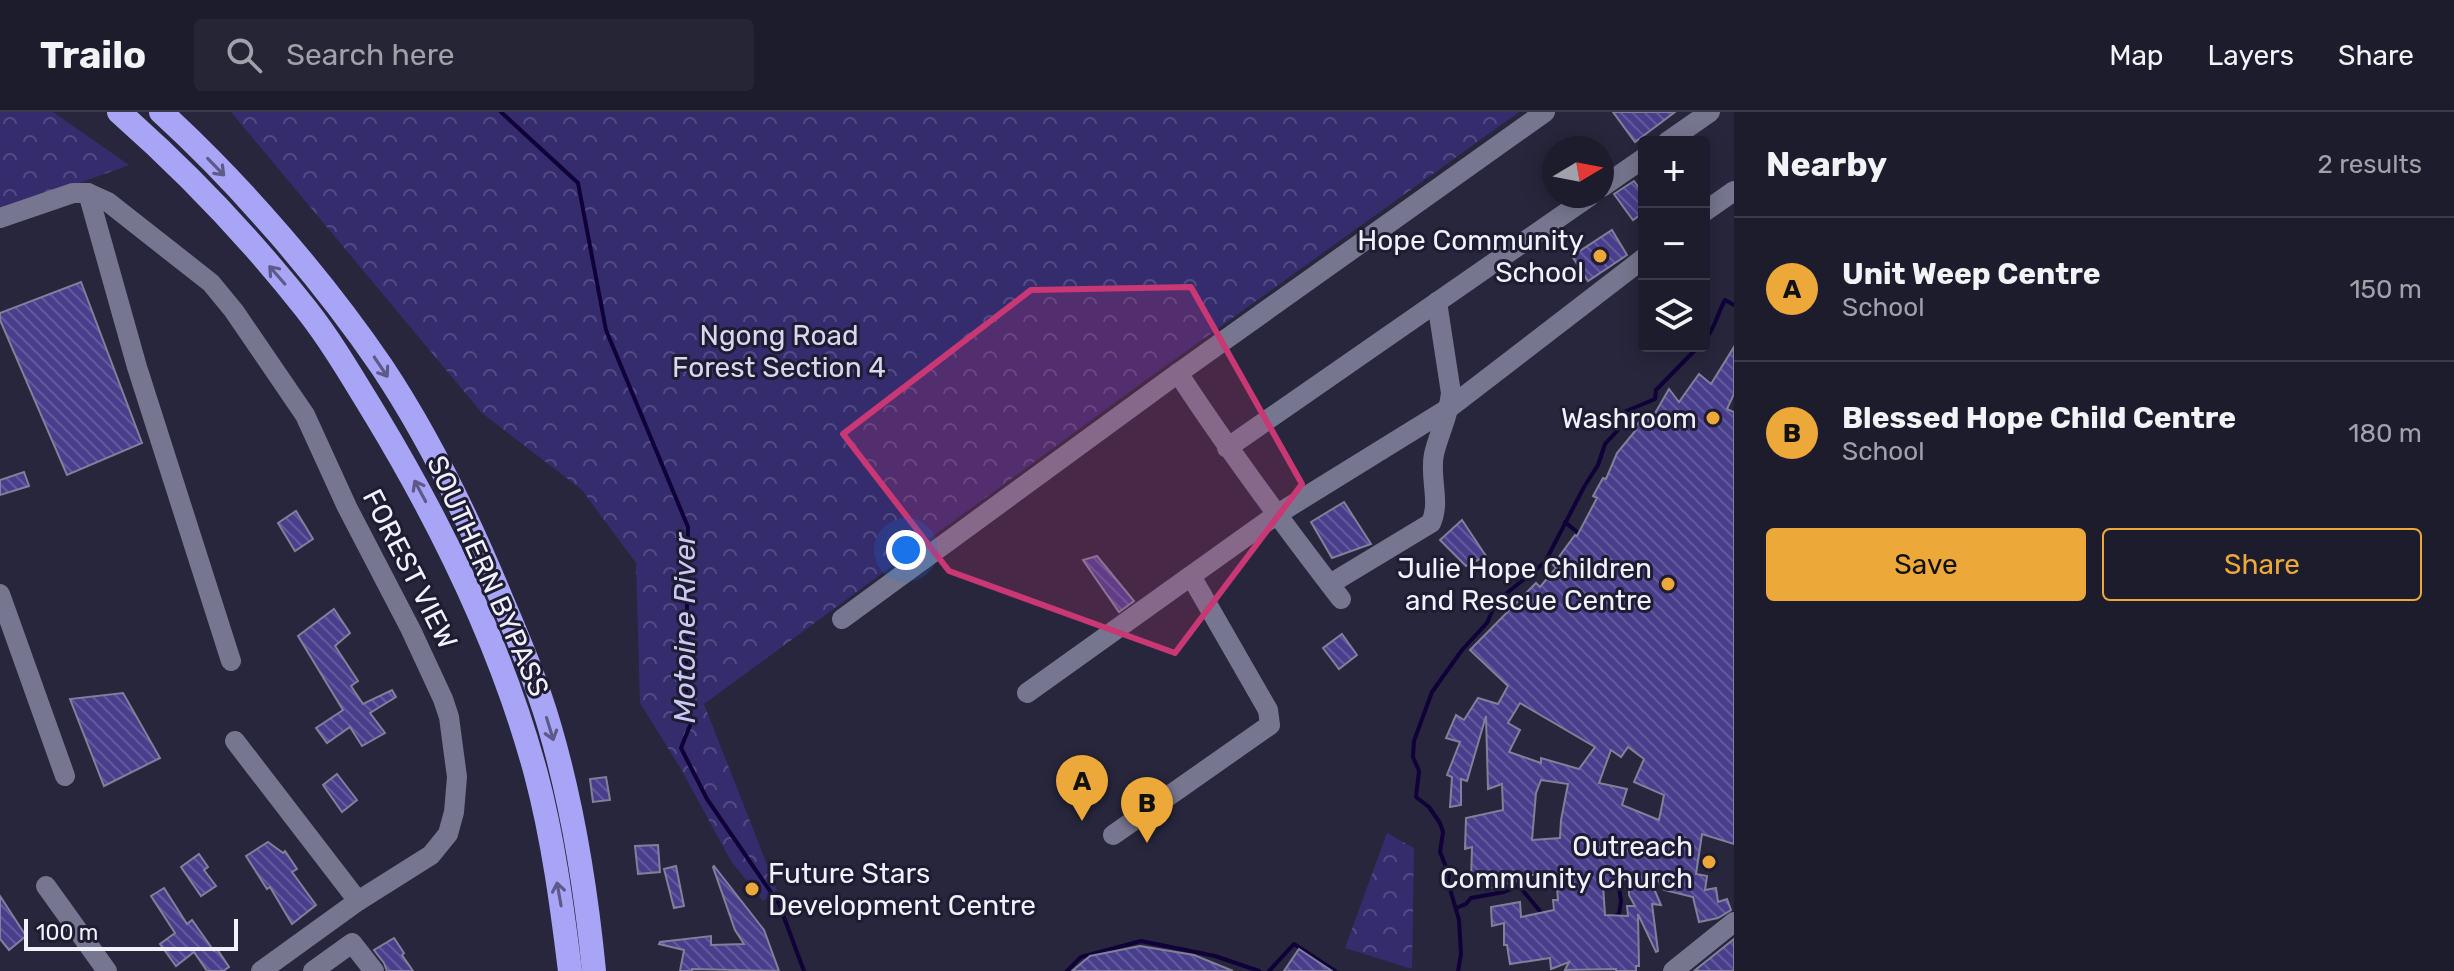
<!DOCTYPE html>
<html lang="en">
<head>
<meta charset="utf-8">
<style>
  :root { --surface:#1d1c2d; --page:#252535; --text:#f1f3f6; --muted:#a0a1aa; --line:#3b3a49; --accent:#eca93a }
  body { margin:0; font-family:Rubik,sans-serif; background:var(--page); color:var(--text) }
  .controls { position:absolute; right:24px; top:24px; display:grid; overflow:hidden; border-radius:8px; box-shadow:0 4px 20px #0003 }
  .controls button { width:72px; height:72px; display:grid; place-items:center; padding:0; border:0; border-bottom:2px solid var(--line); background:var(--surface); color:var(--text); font:40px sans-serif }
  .compass { position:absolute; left:1542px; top:24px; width:72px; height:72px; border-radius:50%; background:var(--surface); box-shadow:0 4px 20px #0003; rotate:80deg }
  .scale { position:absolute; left:24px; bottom:20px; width:214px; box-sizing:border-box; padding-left:8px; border:4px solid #f0f0ff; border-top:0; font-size:22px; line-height:28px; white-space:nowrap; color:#f0f0ff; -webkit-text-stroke:6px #1e1c31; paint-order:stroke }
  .you { position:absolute; left:906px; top:438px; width:28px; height:28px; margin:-20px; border:6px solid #fff; border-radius:50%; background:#1a73e8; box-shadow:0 0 0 12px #1a73e833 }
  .badge { display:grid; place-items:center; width:52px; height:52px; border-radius:50%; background:var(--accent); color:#111; font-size:26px; font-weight:700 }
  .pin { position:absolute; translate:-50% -66px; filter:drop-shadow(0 2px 4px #0008) }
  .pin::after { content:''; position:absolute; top:42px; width:28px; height:24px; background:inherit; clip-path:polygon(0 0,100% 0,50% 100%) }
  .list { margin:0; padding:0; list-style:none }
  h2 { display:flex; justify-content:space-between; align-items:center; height:104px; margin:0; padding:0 32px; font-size:34px }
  h2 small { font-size:26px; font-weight:400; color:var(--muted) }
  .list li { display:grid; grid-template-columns:52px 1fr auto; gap:24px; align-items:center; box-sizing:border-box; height:144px; padding:0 32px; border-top:2px solid var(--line) }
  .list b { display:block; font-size:30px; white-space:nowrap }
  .list p { margin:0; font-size:26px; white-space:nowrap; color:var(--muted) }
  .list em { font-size:26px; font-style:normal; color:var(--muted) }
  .actions { display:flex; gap:16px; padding:24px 32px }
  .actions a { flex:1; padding:18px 0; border:2px solid var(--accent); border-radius:8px; text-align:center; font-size:28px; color:var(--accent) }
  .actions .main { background:var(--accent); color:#111 }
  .icon { flex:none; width:44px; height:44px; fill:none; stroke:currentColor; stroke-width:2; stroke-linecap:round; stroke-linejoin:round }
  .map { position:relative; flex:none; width:1734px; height:859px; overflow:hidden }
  header { display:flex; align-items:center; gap:48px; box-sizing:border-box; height:112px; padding:0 40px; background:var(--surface); border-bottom:2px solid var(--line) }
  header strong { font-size:38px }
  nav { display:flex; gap:44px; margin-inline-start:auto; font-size:28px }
  .search { width:560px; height:72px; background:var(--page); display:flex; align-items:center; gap:20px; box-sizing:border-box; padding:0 28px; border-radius:8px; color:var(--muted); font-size:30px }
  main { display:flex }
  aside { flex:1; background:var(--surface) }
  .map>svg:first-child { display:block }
</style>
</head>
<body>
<header>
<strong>Trailo</strong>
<div class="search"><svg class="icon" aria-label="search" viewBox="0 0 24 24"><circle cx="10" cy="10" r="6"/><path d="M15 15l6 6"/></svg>Search here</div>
<nav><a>Map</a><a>Layers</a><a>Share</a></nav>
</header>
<main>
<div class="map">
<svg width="1734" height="859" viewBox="0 0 1734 859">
  <defs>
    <pattern id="forest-crowns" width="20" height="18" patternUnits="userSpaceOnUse" patternTransform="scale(2)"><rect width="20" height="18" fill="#352c6e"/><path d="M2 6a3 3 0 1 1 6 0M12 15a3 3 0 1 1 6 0" fill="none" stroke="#534b84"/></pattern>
    <pattern id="building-back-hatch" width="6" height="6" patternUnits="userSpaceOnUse" patternTransform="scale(2)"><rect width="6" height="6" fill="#483e8c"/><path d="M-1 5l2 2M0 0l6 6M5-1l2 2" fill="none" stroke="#635a9d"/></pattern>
  </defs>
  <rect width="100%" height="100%" fill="#27263c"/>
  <g fill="url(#forest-crowns)">
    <path d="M0,0H53L129,53L0,100Z"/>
    <path d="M231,0H1519L1139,273L704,592L777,778L763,789L731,749L681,657L640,591L636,451L582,378L482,301Z"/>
    <path d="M1387,721L1414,736L1412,857L1345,836Z"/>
  </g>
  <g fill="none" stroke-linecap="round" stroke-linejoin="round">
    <g stroke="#110139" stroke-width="4">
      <path d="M501,0L578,71L606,218L688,415L686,581L691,611L681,636L707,687L779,792L804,859"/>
      <path d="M1704,229C1715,217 1717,202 1725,188L1734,193"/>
      <path d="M1565,410L1583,425"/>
      <path d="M1519,774L1559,765"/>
      <path d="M1456,796L1466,792L1471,786L1504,780L1519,774L1544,804"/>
      <path d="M1613,805L1619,802L1621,789L1619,775"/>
      <path d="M1067,859L1081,845L1141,829L1215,844L1259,859"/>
      <path d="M1269,859L1294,832L1335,859"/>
      <path d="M1458,859L1461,842L1459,808L1448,770L1449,762L1440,740L1443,720L1440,711L1429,695L1416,685L1419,659L1413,645L1414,629L1432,580L1462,538L1487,511L1496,490L1545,450L1584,375L1598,353L1605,332L1618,318V308L1624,300L1655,287L1656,278L1699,234"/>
    </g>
  </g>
  <g fill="url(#building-back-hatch)" stroke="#80809a" stroke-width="2" fill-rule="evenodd">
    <path d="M1613,0H1675L1635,30Z"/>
    <path d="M1634,69L1644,83V100L1633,108L1614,82Z"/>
    <path d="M1612,118L1627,143L1588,169L1572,144Z"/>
    <path d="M81,170L142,331L67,363L0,208V201Z"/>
    <path d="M1734,235V282L1727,297L1734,300V732L1702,722L1696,762L1707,764L1705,778L1716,776L1718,790L1727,787L1731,798L1718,806L1699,810L1693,785L1664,778L1658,768L1652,772L1661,793L1652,792L1658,839L1656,840L1638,802L1639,854H1636V859H1616V857L1565,858L1569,850L1551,857L1550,846L1510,852L1507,833H1504V811L1492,814L1491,795L1520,790L1521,805L1554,798L1553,788H1558L1556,762L1530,763V766L1490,776V769H1486V767L1471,770L1472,735L1465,737L1466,706L1503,698L1502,672L1488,677L1486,604L1467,669L1461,667V693L1450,695L1452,665L1447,663L1460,630L1446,626L1456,603L1464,608L1478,586L1498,592L1508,574L1470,538L1531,476L1536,471L1540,475L1556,456L1553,453L1575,423L1577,424L1597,386L1593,384L1603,366L1606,367L1617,341L1636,318L1635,316L1644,302L1650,310L1669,277L1679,290L1699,262L1711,272ZM1520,591L1595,635L1579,657L1541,646V651L1509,640L1520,618L1508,611ZM1628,635L1644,647L1634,670L1664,683L1659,708L1622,693L1627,677L1599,671L1611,638L1621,645ZM1541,668L1568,672L1561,708L1560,726L1532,728L1536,681ZM1629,766V783L1635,794H1627L1628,804L1605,803L1603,773Z"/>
    <path d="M24,360L29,374L0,383V368Z"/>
    <path d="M1344,390L1371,432L1332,446L1311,410Z"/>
    <path d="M296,399L313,427L295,439L278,411Z"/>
    <path d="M1462,408L1486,444L1466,454L1440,428Z"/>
    <path d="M1097,444L1134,489L1119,500L1083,448Z"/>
    <path d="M334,497L350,521L335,534L358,569L351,574L363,592L392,578L396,585L370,601L385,621L362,634L350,615L327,631L316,616L343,598L298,524Z"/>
    <path d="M1342,522L1357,543L1339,557L1323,536Z"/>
    <path d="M123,581L160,646L104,674L70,587Z"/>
    <path d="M337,662L357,688L342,700L323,673Z"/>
    <path d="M606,665L610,688L593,690L590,667Z"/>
    <path d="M268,730L283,741L285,739L297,757L292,760L316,793L292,812L270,775L267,777L246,744Z"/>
    <path d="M658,733L660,760L638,762L635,734Z"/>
    <path d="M199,742L208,755L204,758L216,774L201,784L181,755Z"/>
    <path d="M676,754L684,794L674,796L664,757Z"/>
    <path d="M714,754L764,818L779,859L692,857V859H680L684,838L659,832L660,830L711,824V833L744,832L735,818L713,755Z"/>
    <path d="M164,776L187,812L192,808L214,839L217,837L229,855L223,859H207L194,840L176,854L160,832L175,821L151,784Z"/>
    <path d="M0,784L26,824L9,838L0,827Z"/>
    <path d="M394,826L404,841L402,843L413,859H387L384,851L374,838Z"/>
    <path d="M1734,827V859H1694Z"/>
    <path d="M1140,834L1194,843L1233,859H1072L1090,844Z"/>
    <path d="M1299,837L1332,859H1284Z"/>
  </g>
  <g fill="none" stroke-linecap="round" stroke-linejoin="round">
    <g stroke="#767690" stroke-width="20">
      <path d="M1667,30L1710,0"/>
      <path d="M1602,75L1644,46"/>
      <path d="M88,81L137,255L231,549"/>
      <path d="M1704,100L1734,79"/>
      <path d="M0,106L73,81H88L108,90L211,171L234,199L305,303L347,395L411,518L443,587L449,605L457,665L454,700L448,722L431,743L358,789L261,859"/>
      <path d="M1178,261C1229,339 1284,413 1341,487"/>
      <path d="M1227,336L1590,84"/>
      <path d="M1330,472L1431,411C1441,389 1429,366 1434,342C1439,321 1449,303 1451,281L1437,190"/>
      <path d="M0,482L65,664"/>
      <path d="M842,507L1170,267L1545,0"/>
      <path d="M1027,581L1276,403L1449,296L1644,146"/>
      <path d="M235,629L358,789"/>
      <path d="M1113,723L1270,613L1268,598L1191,464"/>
      <path d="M46,774L107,859"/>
      <path d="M313,859L352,831L374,859"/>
      <path d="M1673,859L1734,810"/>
    </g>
    <g stroke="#a9a5f6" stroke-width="24">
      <path d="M119,0C187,60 250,126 306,197C332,230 354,268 376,304C443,415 502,536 536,662C553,726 562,794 570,859"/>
      <path d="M161,0C240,72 322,167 382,255C430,327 468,406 501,486C519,528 537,571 550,616C573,695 586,777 594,859"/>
    </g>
  </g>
  <defs><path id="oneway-shaft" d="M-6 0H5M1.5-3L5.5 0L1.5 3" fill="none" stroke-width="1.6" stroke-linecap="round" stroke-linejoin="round" transform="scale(2)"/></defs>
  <g stroke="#5d5a8a">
    <use href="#oneway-shaft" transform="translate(216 55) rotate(46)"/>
    <use href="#oneway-shaft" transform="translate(277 163) rotate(-131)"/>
    <use href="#oneway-shaft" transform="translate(381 255) rotate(56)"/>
    <use href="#oneway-shaft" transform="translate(420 379) rotate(-118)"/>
    <use href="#oneway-shaft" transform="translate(550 617) rotate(73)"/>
    <use href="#oneway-shaft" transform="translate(559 782) rotate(-100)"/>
  </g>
  <path fill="#c93874" fill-opacity="0.2" stroke="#c93874" stroke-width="6" stroke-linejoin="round" d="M1191,175L1302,372L1175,541L949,459L843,322L1031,178Z"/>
  <g fill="#eca93a" stroke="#1e1c31" stroke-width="3">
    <circle cx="1600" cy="144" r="8"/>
    <circle cx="1713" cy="306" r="8"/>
    <circle cx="1668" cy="472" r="8"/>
    <circle cx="1709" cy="750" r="8"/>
    <circle cx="752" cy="777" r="8"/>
  </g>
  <g text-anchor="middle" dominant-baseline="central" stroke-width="6" stroke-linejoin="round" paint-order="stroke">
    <g font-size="28" fill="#f0f0ff" stroke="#1e1c31" text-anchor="end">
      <text x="1584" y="128">Hope Community<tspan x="1584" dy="32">School</tspan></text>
      <text x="1697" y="306">Washroom</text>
      <text x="1652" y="456">Julie Hope Children<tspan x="1652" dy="32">and Rescue Centre</tspan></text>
      <text x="1693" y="734">Outreach<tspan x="1693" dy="32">Community Church</tspan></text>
      <text x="768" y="761" text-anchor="start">Future Stars<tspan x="768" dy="32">Development Centre</tspan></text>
    </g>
    <g font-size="28" fill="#d7d7ee" stroke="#1e1c31">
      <text x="779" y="223">Ngong Road<tspan x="779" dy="32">Forest Section 4</tspan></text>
    </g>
    <g font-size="28" fill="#f0f0ff" stroke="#1e1c31">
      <text transform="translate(410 457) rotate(63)">FOREST VIEW</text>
      <text transform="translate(488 464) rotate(66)">SOUTHERN BYPASS</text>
    </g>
    <g font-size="30" font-style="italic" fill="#c9c8f5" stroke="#1e1c31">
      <text transform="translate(685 516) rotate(-90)">Motoine River</text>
    </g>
  </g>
</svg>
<div class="controls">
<button>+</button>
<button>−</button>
<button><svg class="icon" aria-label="layers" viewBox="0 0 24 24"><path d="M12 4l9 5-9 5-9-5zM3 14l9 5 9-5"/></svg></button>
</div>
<svg class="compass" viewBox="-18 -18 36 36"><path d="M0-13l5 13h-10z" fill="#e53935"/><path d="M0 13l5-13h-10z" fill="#a0a1aa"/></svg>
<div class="scale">100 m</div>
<div class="you"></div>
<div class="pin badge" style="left:1082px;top:709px">A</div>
<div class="pin badge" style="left:1147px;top:731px">B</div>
</div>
<aside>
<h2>Nearby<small>2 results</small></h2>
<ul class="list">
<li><span class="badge">A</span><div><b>Unit Weep Centre</b><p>School</p></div><em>150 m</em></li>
<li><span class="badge">B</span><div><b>Blessed Hope Child Centre</b><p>School</p></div><em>180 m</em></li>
</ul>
<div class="actions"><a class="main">Save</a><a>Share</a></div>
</aside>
</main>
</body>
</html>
